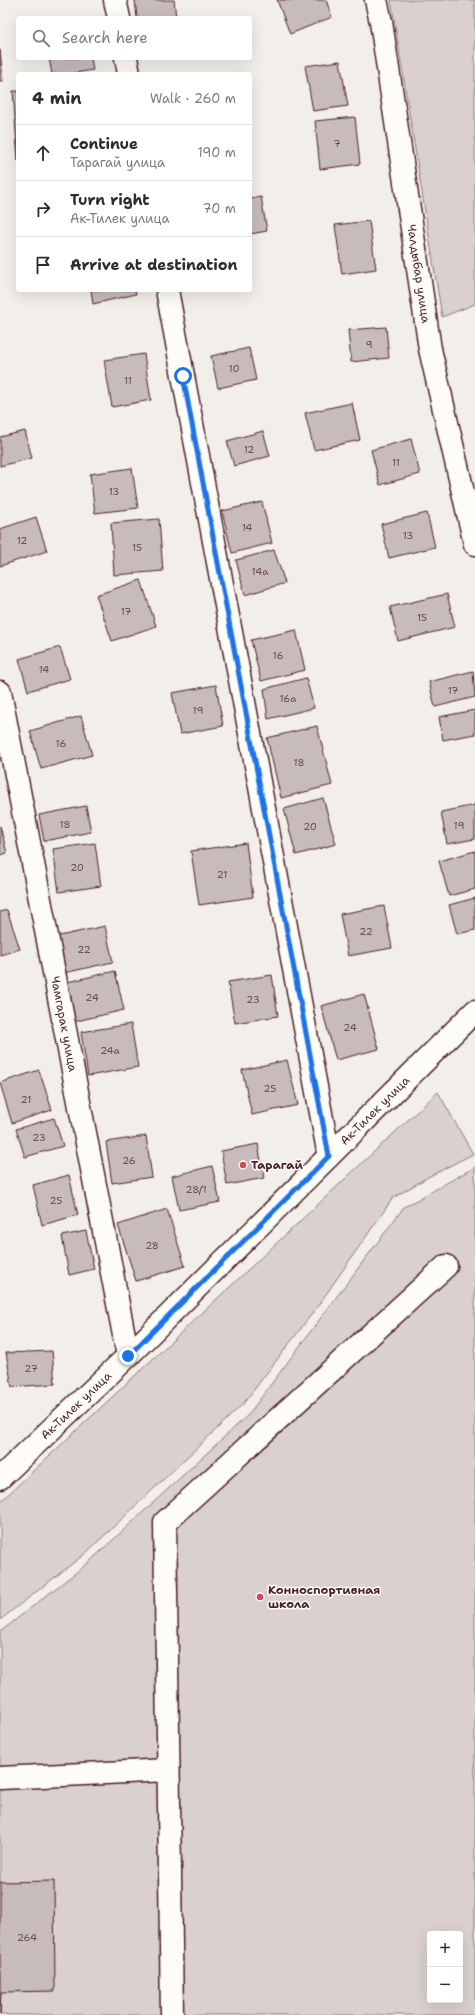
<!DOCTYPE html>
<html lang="en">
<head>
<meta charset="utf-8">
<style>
  :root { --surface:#fff; --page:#f2f2f3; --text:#2b2b33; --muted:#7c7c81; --line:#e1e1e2 }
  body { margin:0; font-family:"Shantell Sans",sans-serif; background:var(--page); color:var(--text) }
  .controls { position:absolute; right:12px; bottom:12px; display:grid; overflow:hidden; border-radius:4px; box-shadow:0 4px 16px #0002 }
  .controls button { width:36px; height:36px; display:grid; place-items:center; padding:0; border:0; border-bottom:1px solid var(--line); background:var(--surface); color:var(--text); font:20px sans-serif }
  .stop { position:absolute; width:12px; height:12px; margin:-9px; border:3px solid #1a73e8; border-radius:50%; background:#fff }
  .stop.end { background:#1a73e8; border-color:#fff; box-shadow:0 1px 4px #0008 }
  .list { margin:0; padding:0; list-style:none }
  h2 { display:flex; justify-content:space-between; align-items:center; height:52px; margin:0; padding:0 16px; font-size:17px }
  h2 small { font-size:13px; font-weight:400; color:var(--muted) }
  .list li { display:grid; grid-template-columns:26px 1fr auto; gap:12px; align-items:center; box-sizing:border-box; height:56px; padding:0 16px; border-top:1px solid var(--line) }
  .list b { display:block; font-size:15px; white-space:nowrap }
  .list p { margin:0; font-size:13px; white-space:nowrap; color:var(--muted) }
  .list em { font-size:13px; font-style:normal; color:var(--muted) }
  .icon { flex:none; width:22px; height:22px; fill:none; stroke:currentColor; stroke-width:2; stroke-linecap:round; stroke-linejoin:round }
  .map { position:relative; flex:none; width:475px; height:2015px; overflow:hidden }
  .search { position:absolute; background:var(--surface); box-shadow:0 4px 16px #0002; left:16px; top:16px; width:236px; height:44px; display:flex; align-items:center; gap:10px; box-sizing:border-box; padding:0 14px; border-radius:4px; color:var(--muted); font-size:15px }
  .panel { position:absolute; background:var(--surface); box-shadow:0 4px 16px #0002; left:16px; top:72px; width:236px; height:220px; border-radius:4px }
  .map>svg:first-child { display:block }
</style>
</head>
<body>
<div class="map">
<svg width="475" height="2015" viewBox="0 0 475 2015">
  <rect width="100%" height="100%" fill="#f2efeb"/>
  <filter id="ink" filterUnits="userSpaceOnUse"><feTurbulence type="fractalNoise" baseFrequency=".025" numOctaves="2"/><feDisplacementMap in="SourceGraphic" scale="8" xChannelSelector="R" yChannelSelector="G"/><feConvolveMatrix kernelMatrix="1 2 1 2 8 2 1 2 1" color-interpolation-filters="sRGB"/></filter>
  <g filter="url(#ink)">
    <g fill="#d9d0cf" stroke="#92787d" fill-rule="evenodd">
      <path d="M391,0H474L475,3V304L442,317Z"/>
      <path d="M438,1092L473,1154L428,1177L393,1198L315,1310L243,1404L86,1553L0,1620V1502Z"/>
      <path d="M475,1167V2015H0V1632L88,1563L248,1415L404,1207ZM430,1934H460V2000H430Z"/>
    </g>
    <g fill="#c8bbbb" stroke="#4a1f2b">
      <path d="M135,0H174L176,18H137Z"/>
      <path d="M277,0H326L332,17L290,34Z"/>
      <path d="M0,50L3,81H0Z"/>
      <path d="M49,58H91L93,70L69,74H52Z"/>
      <path d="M340,61L348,106L313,111L305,66Z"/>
      <path d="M13,91H18V161Z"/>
      <path d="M355,117L360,164L320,169L315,121Z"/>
      <path d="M261,197L267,231L250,234V199Z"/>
      <path d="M369,221L376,269L342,274L335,225Z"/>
      <path d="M91,290H135L136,294L93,304Z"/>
      <path d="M386,327L389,358L351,362L348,330Z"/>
      <path d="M249,348L256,380L218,388L211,356Z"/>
      <path d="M144,354L151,400L112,407L104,360Z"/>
      <path d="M352,403L360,440L314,450L305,413Z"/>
      <path d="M25,431L32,458L0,466V437Z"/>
      <path d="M263,431L270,456L234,466L227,441Z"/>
      <path d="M411,439L420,474L380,485L371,450Z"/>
      <path d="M132,468L138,508L95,513L90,474Z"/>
      <path d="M262,502L272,543L232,553L222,511Z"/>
      <path d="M427,513L435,547L389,558L381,524Z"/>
      <path d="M36,517L47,551L0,566V529Z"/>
      <path d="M159,519L163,571L114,575L111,523Z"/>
      <path d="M274,550L285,583L245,595L236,560Z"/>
      <path d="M141,580L156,626L112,641L96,595Z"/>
      <path d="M447,594L455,627L398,641L390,607Z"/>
      <path d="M296,630L305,670L261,681L251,640Z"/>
      <path d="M60,647L70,679L28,691L19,659Z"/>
      <path d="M473,671L475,697L435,707L429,682Z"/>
      <path d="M306,678L314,708L268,719L264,689Z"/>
      <path d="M216,685L223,726L180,734L172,693Z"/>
      <path d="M475,710V734L443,740L439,717Z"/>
      <path d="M81,716L92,755L41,769L30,731Z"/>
      <path d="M317,726L332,785L281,798L267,738Z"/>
      <path d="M323,798L336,844L296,855L284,809Z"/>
      <path d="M475,805V839L447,844L441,812Z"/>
      <path d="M86,806L91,832L44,841L39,815Z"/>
      <path d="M0,826L7,853L0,855Z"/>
      <path d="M95,843L101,886L59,892L53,849Z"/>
      <path d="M246,843L253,897L199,905L191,851Z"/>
      <path d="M475,851V889L449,896L439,861Z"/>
      <path d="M475,898V930L457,934L449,905Z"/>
      <path d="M384,906L392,948L348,956L340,914Z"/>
      <path d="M7,910L20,949L0,955V912Z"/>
      <path d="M105,926L113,962L64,973L55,937Z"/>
      <path d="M115,971L124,1010L68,1023L59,984Z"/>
      <path d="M272,975L278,1016L235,1023L228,982Z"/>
      <path d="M364,994L379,1049L336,1060L321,1006Z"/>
      <path d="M131,1024L138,1067L88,1076L81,1032Z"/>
      <path d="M287,1060L298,1105L252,1115L242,1070Z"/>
      <path d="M39,1070L52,1110L12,1123L0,1083Z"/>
      <path d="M54,1118L63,1146L25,1157L16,1129Z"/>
      <path d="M146,1136L152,1177L112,1183L106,1142Z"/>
      <path d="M258,1144L264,1178L227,1185L221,1151Z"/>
      <path d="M212,1166L220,1202L179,1210L172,1176Z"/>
      <path d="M69,1175L78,1215L42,1225L33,1185Z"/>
      <path d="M167,1209L185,1266L136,1281L118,1225Z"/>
      <path d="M86,1231L94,1269L69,1275L62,1236Z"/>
      <path d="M52,1351L55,1384L12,1387L6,1353Z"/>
      <path d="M54,1881L55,1991L1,1992L0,2015V1882Z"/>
    </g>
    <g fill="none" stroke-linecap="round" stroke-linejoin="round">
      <defs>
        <g id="minor">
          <path d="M115,0L119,18"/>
          <path id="s1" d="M376,0L381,22L430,349L475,544"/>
          <path d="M126,58L129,74"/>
          <path d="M167,290L329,1156"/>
          <path id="s2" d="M0,692L128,1356"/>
          <path id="s3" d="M0,1478L128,1356L475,1011"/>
          <path d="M0,1778L168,1770"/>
          <path d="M172,2015L165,1522L446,1266"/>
        </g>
      </defs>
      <use href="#minor" stroke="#4a1f2b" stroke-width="25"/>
      <use href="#minor" stroke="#fdfcf7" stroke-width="22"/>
    </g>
  </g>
  <g fill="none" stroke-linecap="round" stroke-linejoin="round" filter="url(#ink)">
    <path stroke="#1a73e8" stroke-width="5" d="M128,1356L329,1156L183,376"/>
  </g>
  <g fill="#d1495b" stroke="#fdfcf7" stroke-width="1.5">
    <circle cx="243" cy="1165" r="4"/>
    <circle cx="260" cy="1597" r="4"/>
  </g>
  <g text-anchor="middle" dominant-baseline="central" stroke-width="3" stroke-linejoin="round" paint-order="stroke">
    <g font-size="10" fill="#6a464f">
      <text x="337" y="143">7</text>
      <text x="369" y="344">9</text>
      <text x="234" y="368">10</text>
      <text x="128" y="380">11</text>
      <text x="249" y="449">12</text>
      <text x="396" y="462">11</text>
      <text x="114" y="491">13</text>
      <text x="247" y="527">14</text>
      <text x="408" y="535">13</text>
      <text x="22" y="540">12</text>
      <text x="137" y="547">15</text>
      <text x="260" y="571">14а</text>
      <text x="126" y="611">17</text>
      <text x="422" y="617">15</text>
      <text x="278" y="655">16</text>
      <text x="44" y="669">14</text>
      <text x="453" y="690">17</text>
      <text x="288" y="698">16а</text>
      <text x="198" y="710">19</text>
      <text x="61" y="743">16</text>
      <text x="299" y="762">18</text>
      <text x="65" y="824">18</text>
      <text x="459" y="825">19</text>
      <text x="310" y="826">20</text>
      <text x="77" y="867">20</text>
      <text x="222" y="874">21</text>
      <text x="366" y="931">22</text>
      <text x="84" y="949">22</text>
      <text x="92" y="997">24</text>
      <text x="253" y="999">23</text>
      <text x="350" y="1027">24</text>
      <text x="110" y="1050">24а</text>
      <text x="270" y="1088">25</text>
      <text x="26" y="1099">21</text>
      <text x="39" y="1137">23</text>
      <text x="129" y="1160">26</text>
      <text x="196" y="1189">28/1</text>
      <text x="56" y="1200">25</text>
      <text x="152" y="1245">28</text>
      <text x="31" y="1368">27</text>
      <text x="27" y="1937">264</text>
    </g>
    <g font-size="12" fill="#4a1f2b" stroke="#fdfcf7">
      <text stroke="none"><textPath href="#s1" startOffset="277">Чалдыбар улица</textPath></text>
      <text stroke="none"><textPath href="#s2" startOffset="338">Чамгарак улица</textPath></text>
      <text stroke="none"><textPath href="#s3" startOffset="525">Ак-Тилек улица</textPath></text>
      <text stroke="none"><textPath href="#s3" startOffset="105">Ак-Тилек улица</textPath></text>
    </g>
    <g font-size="12" font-weight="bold" fill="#4a1f2b" stroke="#fdfcf7" text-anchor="start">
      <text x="251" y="1165">Тарагай</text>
      <text x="268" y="1590">Конноспортивная<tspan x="268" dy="14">школа</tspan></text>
    </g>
  </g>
</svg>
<div class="controls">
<button>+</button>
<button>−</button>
</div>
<div class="stop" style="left:183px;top:376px"></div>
<div class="stop end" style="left:128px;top:1356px"></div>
<div class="search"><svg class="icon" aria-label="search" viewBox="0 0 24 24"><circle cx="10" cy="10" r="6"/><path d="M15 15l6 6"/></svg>Search here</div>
<section class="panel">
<h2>4 min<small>Walk · 260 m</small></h2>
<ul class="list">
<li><svg class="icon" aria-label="ahead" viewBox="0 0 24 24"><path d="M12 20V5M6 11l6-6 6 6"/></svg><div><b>Continue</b><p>Тарагай улица</p></div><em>190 m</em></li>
<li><svg class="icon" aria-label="right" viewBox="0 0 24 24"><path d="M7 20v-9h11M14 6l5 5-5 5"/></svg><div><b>Turn right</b><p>Ак-Тилек улица</p></div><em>70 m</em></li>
<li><svg class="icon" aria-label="arrive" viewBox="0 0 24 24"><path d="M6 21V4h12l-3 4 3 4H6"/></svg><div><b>Arrive at destination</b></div></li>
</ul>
</section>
</div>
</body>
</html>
